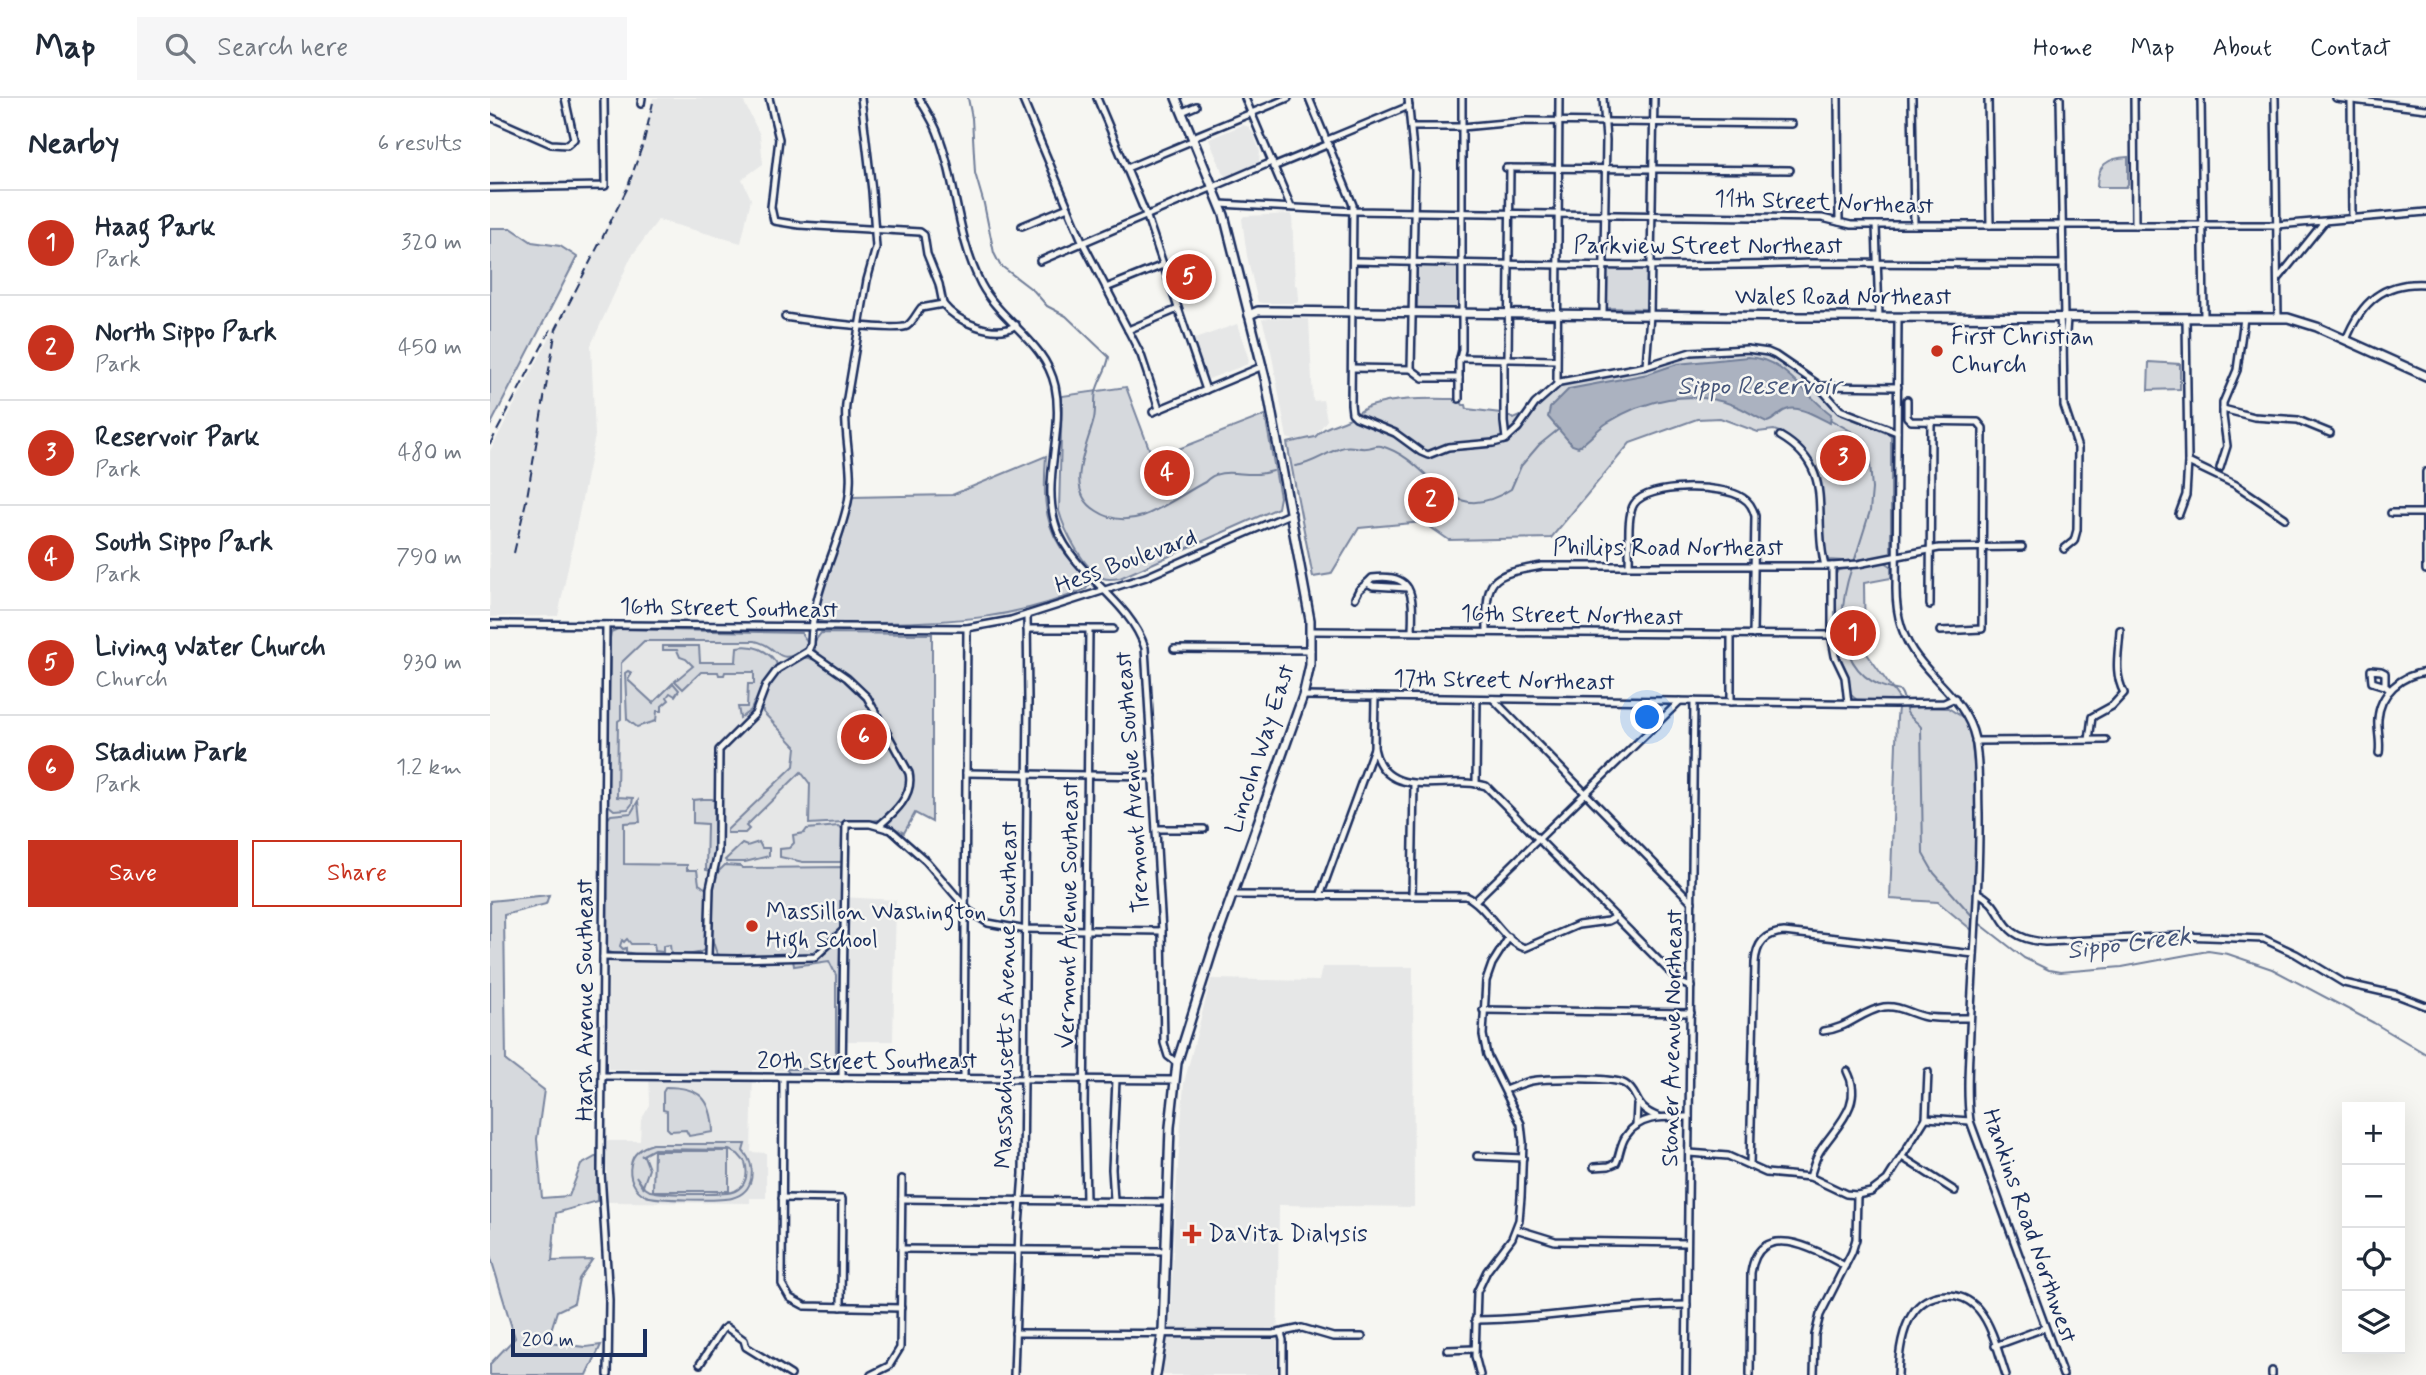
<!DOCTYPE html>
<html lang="en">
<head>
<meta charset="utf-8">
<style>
  :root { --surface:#fff; --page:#f6f6f7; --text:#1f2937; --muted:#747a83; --line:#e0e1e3; --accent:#c8321e }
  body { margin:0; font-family:Mynerve,sans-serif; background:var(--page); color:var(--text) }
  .controls { position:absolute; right:21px; bottom:21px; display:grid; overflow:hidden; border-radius:0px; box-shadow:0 7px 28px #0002 }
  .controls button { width:63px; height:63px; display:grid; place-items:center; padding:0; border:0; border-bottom:2px solid var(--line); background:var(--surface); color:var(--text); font:35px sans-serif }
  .scale { position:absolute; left:21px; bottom:18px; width:136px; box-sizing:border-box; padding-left:7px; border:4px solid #1b2f5e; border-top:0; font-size:19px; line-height:24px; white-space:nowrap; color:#1b2f5e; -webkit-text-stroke:5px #f6f6f2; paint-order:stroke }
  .you { position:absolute; left:1158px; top:620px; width:24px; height:24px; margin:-18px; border:5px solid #fff; border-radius:50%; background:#1a73e8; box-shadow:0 0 0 10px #1a73e833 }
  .badge { display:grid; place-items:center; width:46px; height:46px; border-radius:50%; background:var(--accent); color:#fff; font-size:23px; font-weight:700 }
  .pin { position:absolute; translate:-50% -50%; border:4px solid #fff; box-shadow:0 2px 7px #0006 }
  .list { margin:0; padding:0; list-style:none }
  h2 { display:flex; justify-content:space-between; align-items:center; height:91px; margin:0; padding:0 28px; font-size:30px }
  h2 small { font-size:23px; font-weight:400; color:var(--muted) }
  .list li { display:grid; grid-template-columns:46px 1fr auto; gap:21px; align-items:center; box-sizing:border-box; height:105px; padding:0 28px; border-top:2px solid var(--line) }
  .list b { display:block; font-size:26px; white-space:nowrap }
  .list p { margin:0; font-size:23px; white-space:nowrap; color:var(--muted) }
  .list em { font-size:23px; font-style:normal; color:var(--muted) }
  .actions { display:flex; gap:14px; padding:21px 28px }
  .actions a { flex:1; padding:16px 0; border:2px solid var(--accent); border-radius:0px; text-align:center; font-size:24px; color:var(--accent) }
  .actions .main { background:var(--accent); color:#fff }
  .icon { flex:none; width:38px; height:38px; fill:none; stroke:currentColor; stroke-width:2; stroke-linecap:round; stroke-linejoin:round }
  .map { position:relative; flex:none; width:1936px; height:1277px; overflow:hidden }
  header { display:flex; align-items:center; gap:42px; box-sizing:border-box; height:98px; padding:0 35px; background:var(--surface); border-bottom:2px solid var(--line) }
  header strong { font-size:33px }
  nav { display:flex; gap:38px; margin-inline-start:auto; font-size:24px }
  .search { width:490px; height:63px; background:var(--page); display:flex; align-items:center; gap:18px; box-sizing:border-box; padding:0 24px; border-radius:0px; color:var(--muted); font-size:26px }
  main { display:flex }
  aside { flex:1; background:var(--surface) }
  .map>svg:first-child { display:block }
</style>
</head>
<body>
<header>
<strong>Map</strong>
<div class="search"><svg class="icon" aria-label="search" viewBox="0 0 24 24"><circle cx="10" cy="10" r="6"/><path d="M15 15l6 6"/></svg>Search here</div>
<nav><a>Home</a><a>Map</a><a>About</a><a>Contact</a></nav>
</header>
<main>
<aside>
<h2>Nearby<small>6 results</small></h2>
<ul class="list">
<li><span class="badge">1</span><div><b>Haag Park</b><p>Park</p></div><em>320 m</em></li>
<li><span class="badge">2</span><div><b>North Sippo Park</b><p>Park</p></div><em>450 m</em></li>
<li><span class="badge">3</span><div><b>Reservoir Park</b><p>Park</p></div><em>480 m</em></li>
<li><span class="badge">4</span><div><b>South Sippo Park</b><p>Park</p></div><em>790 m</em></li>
<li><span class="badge">5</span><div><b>Living Water Church</b><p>Church</p></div><em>930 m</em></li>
<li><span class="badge">6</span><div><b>Stadium Park</b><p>Park</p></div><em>1.2 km</em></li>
</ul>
<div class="actions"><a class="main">Save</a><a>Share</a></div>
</aside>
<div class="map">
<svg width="1936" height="1277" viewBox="0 0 1936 1277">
  <rect width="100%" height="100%" fill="#f6f6f2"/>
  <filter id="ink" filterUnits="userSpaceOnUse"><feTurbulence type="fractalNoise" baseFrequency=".0143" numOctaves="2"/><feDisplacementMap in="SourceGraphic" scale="14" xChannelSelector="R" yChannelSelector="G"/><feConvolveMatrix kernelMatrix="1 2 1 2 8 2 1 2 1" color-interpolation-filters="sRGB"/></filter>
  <g filter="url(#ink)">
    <g fill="#e6e7e7">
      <path d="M163,0H252L270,37L273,66L252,81L261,101L251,145L168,122L141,159L101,247L105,338L68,518L0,519V353L102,159L137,86L152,46Z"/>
      <path d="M753,27L759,29L764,37L770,54L769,65L737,78L733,76L719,41Z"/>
      <path d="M802,116L805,187L808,188L809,201L807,205H772L768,204L757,158L752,121L754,118Z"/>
      <path d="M779,220L819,221L823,303L833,302L837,322L824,339L803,342L797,340L781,253L772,221Z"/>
      <path d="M747,226L759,262L758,266L716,282L702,242Z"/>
      <path d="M128,531L314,537L326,562L327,725L353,723L352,799L406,802L403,943H347L346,973L263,972L261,1054L276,1055V1100H260V1105L117,1104V1043H150L151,1022L160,1007L159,972L118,971L120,541L121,534Z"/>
      <path d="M832,869H923L924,1109L789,1107L787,1277H671L680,1232L685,1109L694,985L721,881L829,883Z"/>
    </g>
    <g fill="#d6d9dd" stroke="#78849e" stroke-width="2" fill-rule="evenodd">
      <path d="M1638,59V86L1636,89H1607C1607,67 1617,60 1638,59Z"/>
      <path d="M0,130H21L42,144L70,148L87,159L0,328Z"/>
      <path d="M927,167L970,168L969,211L927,210Z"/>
      <path d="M1116,170L1157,171L1156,211L1115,210Z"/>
      <path d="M1243,253H1268L1289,264L1315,280L1347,314L1401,337V457L1367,464L1338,462L1335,455L1332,400L1330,386L1320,361L1292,335L1284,332L1268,334L1230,320L1207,321L1140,345L1061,440L959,442L933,424L869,430L841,476L823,479L797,345L825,339C834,328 845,327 858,321C866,318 871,311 881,308C909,299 940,301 969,301L973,307H976L977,311L1011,315L1024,321L1040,314L1071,286L1164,269L1199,257Z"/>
      <path d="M1659,264L1690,266V291L1658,292Z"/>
      <path d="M636,289L663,361L775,317L790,399L788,410L630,480C624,481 618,482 613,480C594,472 574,432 569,413L572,298Z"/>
      <path d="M556,358C554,388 552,421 570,448C578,461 589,470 599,481V487L596,491C525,521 464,524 388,525C369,525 347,527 329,523C322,507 356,422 362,399L462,397Z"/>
      <path d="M1395,464L1401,468V480L1374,485L1375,553L1410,602H1367L1361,597L1358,578L1345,547L1346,476L1348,472L1352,471Z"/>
      <path d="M128,531L311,535L317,543L316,551C284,570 292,549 265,543H154L131,565V621L128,623L127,699L143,700L142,706L138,711L124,712L117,706L120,540L121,534Z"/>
      <path d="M331,535L442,536V724L425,715L414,735L389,722L319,726L320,686L311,674L256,728L259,731L255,735H237V732L304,668L306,649L273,614C269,594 292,560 315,560C317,559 324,562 326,562L329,558L325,552V543Z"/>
      <path d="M173,548H209L210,564H246L247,549C264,546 276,551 286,564L287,568L274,587L268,606L264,605L261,612L250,620L248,609H257L258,586H264V574H235L234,577H229L228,574H211L193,591L185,583L203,568L196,561L190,559L187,552H173Z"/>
      <path d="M138,573L142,575L138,582L163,605L183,585L189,592L185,598L180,595L177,599L179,602L172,608V613H167L166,623L147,629L137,621L135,575Z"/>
      <path d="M1413,608L1458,610L1474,620L1480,633L1486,681V769L1483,833L1448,804L1400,801L1407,620L1408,610Z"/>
      <path d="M213,701H222L224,703L225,756L222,773L216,772L217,726L203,725V702Z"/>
      <path d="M148,703L150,724L134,725V766L197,767V772H207L209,786L218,792L217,849C209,859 193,856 181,856L180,847L173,848V854L165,853L164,846H141L137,841L134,844L132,842L130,848L133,851L136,850V854L144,856H123L116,853L117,722L121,717L141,715Z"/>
      <path d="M348,728L353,731L352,763L350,764H313L290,759V751L299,750L304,745L303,737L314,735L317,731Z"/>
      <path d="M269,744L272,750H279V758L255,764H237L235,762L252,746L257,748Z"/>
      <path d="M235,767L251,768L252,770L352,769L351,828L348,834L326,857L232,858L227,856L222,841L223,784L225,777Z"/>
      <path d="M59,797L56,806L14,817L16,963L54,992L47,1041L52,1100L79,1098L91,1067L107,1058V1103L66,1115L62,1163L102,1162L89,1181L84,1205L67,1213L57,1245L96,1249L111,1247L97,1277H0V1266L25,1240L0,1157V803Z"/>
      <path d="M347,841L352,847L350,971L343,977L300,976L296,971H344L346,969V877L339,863L304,868L303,862L325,861Z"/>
      <path d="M176,989C209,989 222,1000 223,1034L199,1038L196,1032L180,1033L177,1030V1013L173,1012V994Z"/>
      <path d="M163,1046H255L253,1053C267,1068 265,1094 242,1100C230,1103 166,1102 156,1098C144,1092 138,1079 141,1066C143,1055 152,1049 163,1046ZM164,1051L239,1052L248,1056L255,1064C258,1075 257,1087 245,1093C234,1098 173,1096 160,1093L152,1088L146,1078L153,1088L159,1071L154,1058H151Z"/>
      <path d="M164,1053H239V1093H163Z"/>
    </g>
    <path fill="#abb2c0" stroke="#717e99" stroke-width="2" d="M1258,259C1294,260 1314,297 1341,316L1340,325C1329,320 1308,306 1296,312C1288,315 1285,322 1277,324C1265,319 1255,311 1243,307C1201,291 1155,301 1117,325C1107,331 1099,343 1088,349L1082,347L1058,319L1060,310L1079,291L1158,276L1187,266Z"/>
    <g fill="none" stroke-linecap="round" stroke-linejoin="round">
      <g stroke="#717e99" stroke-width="2">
        <path d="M478,0L482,20L485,75L494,106L504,155L510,167L544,193L557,208L576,218L619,259C617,272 609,281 606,294C604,303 606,312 604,321C597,350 573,393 607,413C622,423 637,423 653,418C672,411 696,394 715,384C729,369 748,377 766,376C772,376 778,374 783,373"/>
        <path d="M1341,322L1375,341L1379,352L1382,391L1380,413L1364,464"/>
        <path d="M805,368C823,366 836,354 854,349C862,347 868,351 876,350C881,350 885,347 891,348C945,363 956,433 1021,391L1031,368L1049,347L1069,331"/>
        <path d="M1362,469C1345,519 1346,583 1410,593C1416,600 1413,609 1418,616C1422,622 1427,623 1431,629L1433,756L1444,775L1485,821"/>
        <path d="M1489,825L1534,860L1559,872L1570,874L1632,869L1718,853L1738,856L1782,871L1884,925L1936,956"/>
      </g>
      <defs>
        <g id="minor">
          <path d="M279,0L289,41L281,109L284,123L309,127L430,134L434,137L437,156L449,186L453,206"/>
          <path d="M429,0C435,11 442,21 447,33C467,83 466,137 491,186C511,224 555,243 565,288C575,335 550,384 567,431C585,478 639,501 655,550L672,833L674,945L678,958L687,965"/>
          <path d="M532,0L593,145L651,257L669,311"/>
          <path d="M607,0L657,119L716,292"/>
          <path d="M755,0L801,109"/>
          <path d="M819,0L863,107L861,306L862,315L866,319L905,335L931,354L938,357L958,349L1003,345L1015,342L1028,330L1045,306L1070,284L1156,268L1201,254L1257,251L1278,254L1285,257L1326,285L1350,312L1407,334"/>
          <path d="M918,0L925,73L921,271"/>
          <path d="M1348,0L1349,124"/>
          <path d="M1422,0L1424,127"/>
          <path d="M1498,0L1500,127"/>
          <path d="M1570,0L1574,220"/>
          <path d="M1644,0L1645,127"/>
          <path d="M1711,0L1714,220"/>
          <path d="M1785,0L1788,220"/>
          <path d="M1846,0L1936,11"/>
          <path d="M1861,0L1862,121"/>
          <path d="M151,6L152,0"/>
          <path d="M692,14L706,8"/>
          <path d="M0,19L61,46L77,47L84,41L75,0"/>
          <path d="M921,29H972L1036,23L1302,26"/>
          <path d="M703,39L798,0"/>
          <path d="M837,42L919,8"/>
          <path d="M783,69L839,46"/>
          <path d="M637,70L704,42"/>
          <path d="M1016,70L1300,72"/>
          <path d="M0,90L115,88L114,0"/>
          <path d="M730,106L864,113L1332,120L1361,127H1787L1936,114"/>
          <path d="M1386,127L1389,219"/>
          <path d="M532,128L578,109"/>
          <path d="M550,163L782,64"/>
          <path d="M863,163C1016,166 1169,171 1320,165L1573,166"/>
          <path d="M1788,181L1834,124"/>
          <path d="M616,190L673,167"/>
          <path d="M453,206C467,224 505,241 526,227"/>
          <path d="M1113,216L1116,42L1113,0"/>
          <path d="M295,219C313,222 406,234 417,228C423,224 427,215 431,210L453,206"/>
          <path d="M1408,220L1406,491C1406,516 1412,540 1428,560C1449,588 1477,605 1485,641C1490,665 1488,691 1489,715C1490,788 1483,860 1480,933C1479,962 1476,993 1480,1023L1573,1277"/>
          <path d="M1570,220L1571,235L1573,238"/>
          <path d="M1696,220L1698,364L1746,387L1795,420"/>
          <path d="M638,232L688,211"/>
          <path d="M1856,242C1871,204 1894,183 1936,186"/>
          <path d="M970,260L1066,262"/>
          <path d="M1014,261V324L1016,341"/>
          <path d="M1018,261L1020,70"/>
          <path d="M1156,268L1160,217L1164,0"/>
          <path d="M862,270L921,271L933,280H969"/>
          <path d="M1067,285L1069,0"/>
          <path d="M1329,288L1408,289"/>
          <path d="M969,301V264L972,252V0"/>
          <path d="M1417,302V319L1421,323L1488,324L1493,330L1492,531L1450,533"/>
          <path d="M1733,311L1764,319L1808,322L1840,335"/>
          <path d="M663,314L773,268"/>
          <path d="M1290,338C1348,372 1321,416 1335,468"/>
          <path d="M1730,370L1737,348L1733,318V305L1747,272L1754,220"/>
          <path d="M1936,374V472"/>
          <path d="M1901,415H1936"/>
          <path d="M1689,416L1696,397L1698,364"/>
          <path d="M1574,451L1584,443L1587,432L1588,350L1574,308L1573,238L1576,235L1577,220"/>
          <path d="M1139,467C1140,451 1136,419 1144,406C1157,385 1234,386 1253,400C1260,404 1263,410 1265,418L1263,537"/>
          <path d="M1342,468V541L1345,558L1355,579L1358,605"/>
          <path d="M918,490L883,488L877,485L882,480C926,474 923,500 922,533"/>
          <path d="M865,500L869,492L877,485"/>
          <path d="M1440,507L1441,324"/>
          <path d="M0,526L477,530L521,522L656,479L802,415"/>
          <path d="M116,527L111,1075L119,1202L118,1277"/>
          <path d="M537,531H623"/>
          <path d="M821,533L1342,537"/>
          <path d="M997,534C996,480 998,477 1052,468H1342L1368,466L1449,450L1532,449"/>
          <path d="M684,551L821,552"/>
          <path d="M318,553L321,546C322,492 347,455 358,404C365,372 353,339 356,306L377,182L386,150L382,93L371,0"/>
          <path d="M318,553L357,580L377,599L419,675C424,697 405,714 390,727"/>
          <path d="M1895,588L1882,584L1881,572L1891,573L1895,575V588L1900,592"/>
          <path d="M813,598L1404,606L1454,605L1465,600"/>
          <path d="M1003,601L1202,804"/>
          <path d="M1241,604V537"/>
          <path d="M1599,642L1602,619L1622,608L1634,595C1623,574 1629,554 1630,532"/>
          <path d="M1485,643L1616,642"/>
          <path d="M884,650C895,706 959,676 996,688L1191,885L1201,889"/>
          <path d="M1889,655C1891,643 1887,632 1888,621C1890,595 1911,577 1936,574"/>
          <path d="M476,675L663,678"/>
          <path d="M986,686L987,601"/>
          <path d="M666,731H714"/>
          <path d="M1488,795C1518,809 1504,840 1555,844L1691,838L1774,841L1806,856L1854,885L1907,897L1936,908"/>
          <path d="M742,797L976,798C999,809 1010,842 1035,850L1088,827L1118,823L1126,819"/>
          <path d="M830,798L884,650L885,599"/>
          <path d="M922,798L924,686"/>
          <path d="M985,803L1190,603"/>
          <path d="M113,859L248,861L325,859L354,832L356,726H380L401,732L436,763L479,813L498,825L531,831L672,833"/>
          <path d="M218,859L220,790L228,754L229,652L265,616L276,587L288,571L318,553"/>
          <path d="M993,912L1201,915"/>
          <path d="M1333,933C1358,931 1371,913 1394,909C1409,907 1421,916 1436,919C1451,921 1466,920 1480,920"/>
          <path d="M112,978L684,982"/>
          <path d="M293,980L292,1186L300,1200L315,1208L411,1210"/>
          <path d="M352,980L354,832"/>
          <path d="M474,980L477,530"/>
          <path d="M1015,992C1024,989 1032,985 1041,983C1056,980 1124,979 1135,986C1151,996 1141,1009 1169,1019"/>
          <path d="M1436,1020L1480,1023"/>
          <path d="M1146,1028L1147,1007"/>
          <path d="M1199,1055L1238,1058L1276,1075L1320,1079L1356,1096L1367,1097L1381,1094L1397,1082L1436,1020L1438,974"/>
          <path d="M987,1058L1033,1060"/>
          <path d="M1412,1059L1465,1093"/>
          <path d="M1260,1067L1265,865C1266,847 1274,835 1294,834L1484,856"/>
          <path d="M1104,1069L1119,1068L1126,1065C1130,1057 1130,1046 1136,1038C1150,1016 1177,1019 1199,1019"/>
          <path d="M1320,1079C1323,1070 1325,1061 1330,1053C1345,1029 1375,1006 1357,973"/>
          <path d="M292,1100L352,1101L351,1209"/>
          <path d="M412,1101L678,1104"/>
          <path d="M596,1102L594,1016L599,531"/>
          <path d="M624,1102L622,1071L626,982"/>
          <path d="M1026,1131L1065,1143L1197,1145"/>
          <path d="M411,1151L676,1153"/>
          <path d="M985,1222C1056,1222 1126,1207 1197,1207"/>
          <path d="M525,1235L783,1236L812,1230L843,1239H872"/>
          <path d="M791,1235L793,1242V1277"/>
          <path d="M1505,1248L1554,1230"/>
          <path d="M957,1252L984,1251"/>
          <path d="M210,1266L232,1232L236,1229L254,1242L256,1249L301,1277"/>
          <path d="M1782,1273V1277"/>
          <path d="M381,1277L399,1268L410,1250L412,1081"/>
          <path d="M524,1277L529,1128L533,1076L538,603L537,517"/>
          <path d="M990,1277L985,1258L987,1194L997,1173L1022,1140L1029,1122L1031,1099L1033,1044L1031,1026L997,957L993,937L996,883L1002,866L1019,839"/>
          <path d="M1196,1277L1204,603"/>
          <path d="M1260,1277L1261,1175C1269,1119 1326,1152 1355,1168"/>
          <path d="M1324,1277L1325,1237L1330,1217L1362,1154L1366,1141L1367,1097"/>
          <path d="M1408,1277C1409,1246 1415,1199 1455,1197C1468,1196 1481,1202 1489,1212C1503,1229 1509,1257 1516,1277"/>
        </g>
        <g id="major">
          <path d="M759,217L768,213H779L1311,219L1798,220L1827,229L1936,278"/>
          <path d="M666,1277L673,1233L680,1029L687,965L723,851L813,598L820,567V522L776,284L734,117L686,0"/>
        </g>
      </defs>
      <use href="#minor" stroke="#1b2f5e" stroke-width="10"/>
      <use href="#major" stroke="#1b2f5e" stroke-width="12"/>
      <use href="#minor" stroke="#f6f6f2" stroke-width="5"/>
      <use href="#major" stroke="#f6f6f2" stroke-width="7"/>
      <g stroke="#1b2f5e" stroke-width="2" stroke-dasharray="10 5" stroke-linecap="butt">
        <path d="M0,346L61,231"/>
        <path d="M24,455L37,399L66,231L137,91L154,43L164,0"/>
      </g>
    </g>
  </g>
  <g fill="#c8321e" stroke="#f6f6f2" stroke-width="2.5">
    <circle cx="1447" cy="253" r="7"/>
    <circle cx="262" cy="828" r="7"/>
    <path d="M698.5 1125.5h7v7h7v7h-7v7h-7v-7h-7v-7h7z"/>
  </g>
  <g text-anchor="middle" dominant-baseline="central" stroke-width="5" stroke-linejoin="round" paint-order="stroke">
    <g font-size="24" fill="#1b2f5e" stroke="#f6f6f2">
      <text transform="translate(1334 105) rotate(2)">11th Street Northeast</text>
      <text x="1218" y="148">Parkview Street Northeast</text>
      <text x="1353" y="199">Wales Road Northeast</text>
      <text x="1178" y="450">Phillips Road Northeast</text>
      <text transform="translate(636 464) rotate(-20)">Hess Boulevard</text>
      <text transform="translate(239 511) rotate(1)">16th Street Southeast</text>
      <text transform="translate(1082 518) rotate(1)">16th Street Northeast</text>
      <text transform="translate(1014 583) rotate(1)">17th Street Northeast</text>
      <text transform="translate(771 651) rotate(-72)">Lincoln Way East</text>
      <text transform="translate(643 684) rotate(-94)">Tremont Avenue Southeast</text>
      <text transform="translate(579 817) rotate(-89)">Vermont Avenue Southeast</text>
      <text transform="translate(517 897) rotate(-89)">Massachusetts Avenue Southeast</text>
      <text transform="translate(95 902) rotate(-90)">Harsh Avenue Southeast</text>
      <text transform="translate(1183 940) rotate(-89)">Stoner Avenue Northeast</text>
      <text x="377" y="963">20th Street Southeast</text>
      <text transform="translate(1539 1128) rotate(71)">Hankins Road Northwest</text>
    </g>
    <g font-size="24" fill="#1b2f5e" stroke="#f6f6f2" text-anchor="start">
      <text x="1461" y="239">First Christian<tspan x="1461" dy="28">Church</tspan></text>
      <text x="276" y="814">Massillon Washington<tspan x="276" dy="28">High School</tspan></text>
      <text x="718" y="1136">DaVita Dialysis</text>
    </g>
    <g font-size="26" font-style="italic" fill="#46567b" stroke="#f6f6f2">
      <text x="1269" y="289">Sippo Reservoir</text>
      <text transform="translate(1639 846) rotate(-7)">Sippo Creek</text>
    </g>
  </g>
</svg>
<div class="controls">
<button>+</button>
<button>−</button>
<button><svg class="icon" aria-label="locate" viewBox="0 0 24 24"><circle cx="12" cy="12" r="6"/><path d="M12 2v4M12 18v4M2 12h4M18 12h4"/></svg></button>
<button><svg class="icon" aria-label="layers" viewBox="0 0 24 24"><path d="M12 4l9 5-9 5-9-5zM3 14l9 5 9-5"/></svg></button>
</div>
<div class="scale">200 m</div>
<div class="you"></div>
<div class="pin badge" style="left:1363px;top:535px">1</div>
<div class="pin badge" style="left:941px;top:402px">2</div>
<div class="pin badge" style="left:1353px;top:360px">3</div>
<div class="pin badge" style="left:677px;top:375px">4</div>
<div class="pin badge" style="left:699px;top:179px">5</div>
<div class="pin badge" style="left:374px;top:639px">6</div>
</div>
</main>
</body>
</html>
